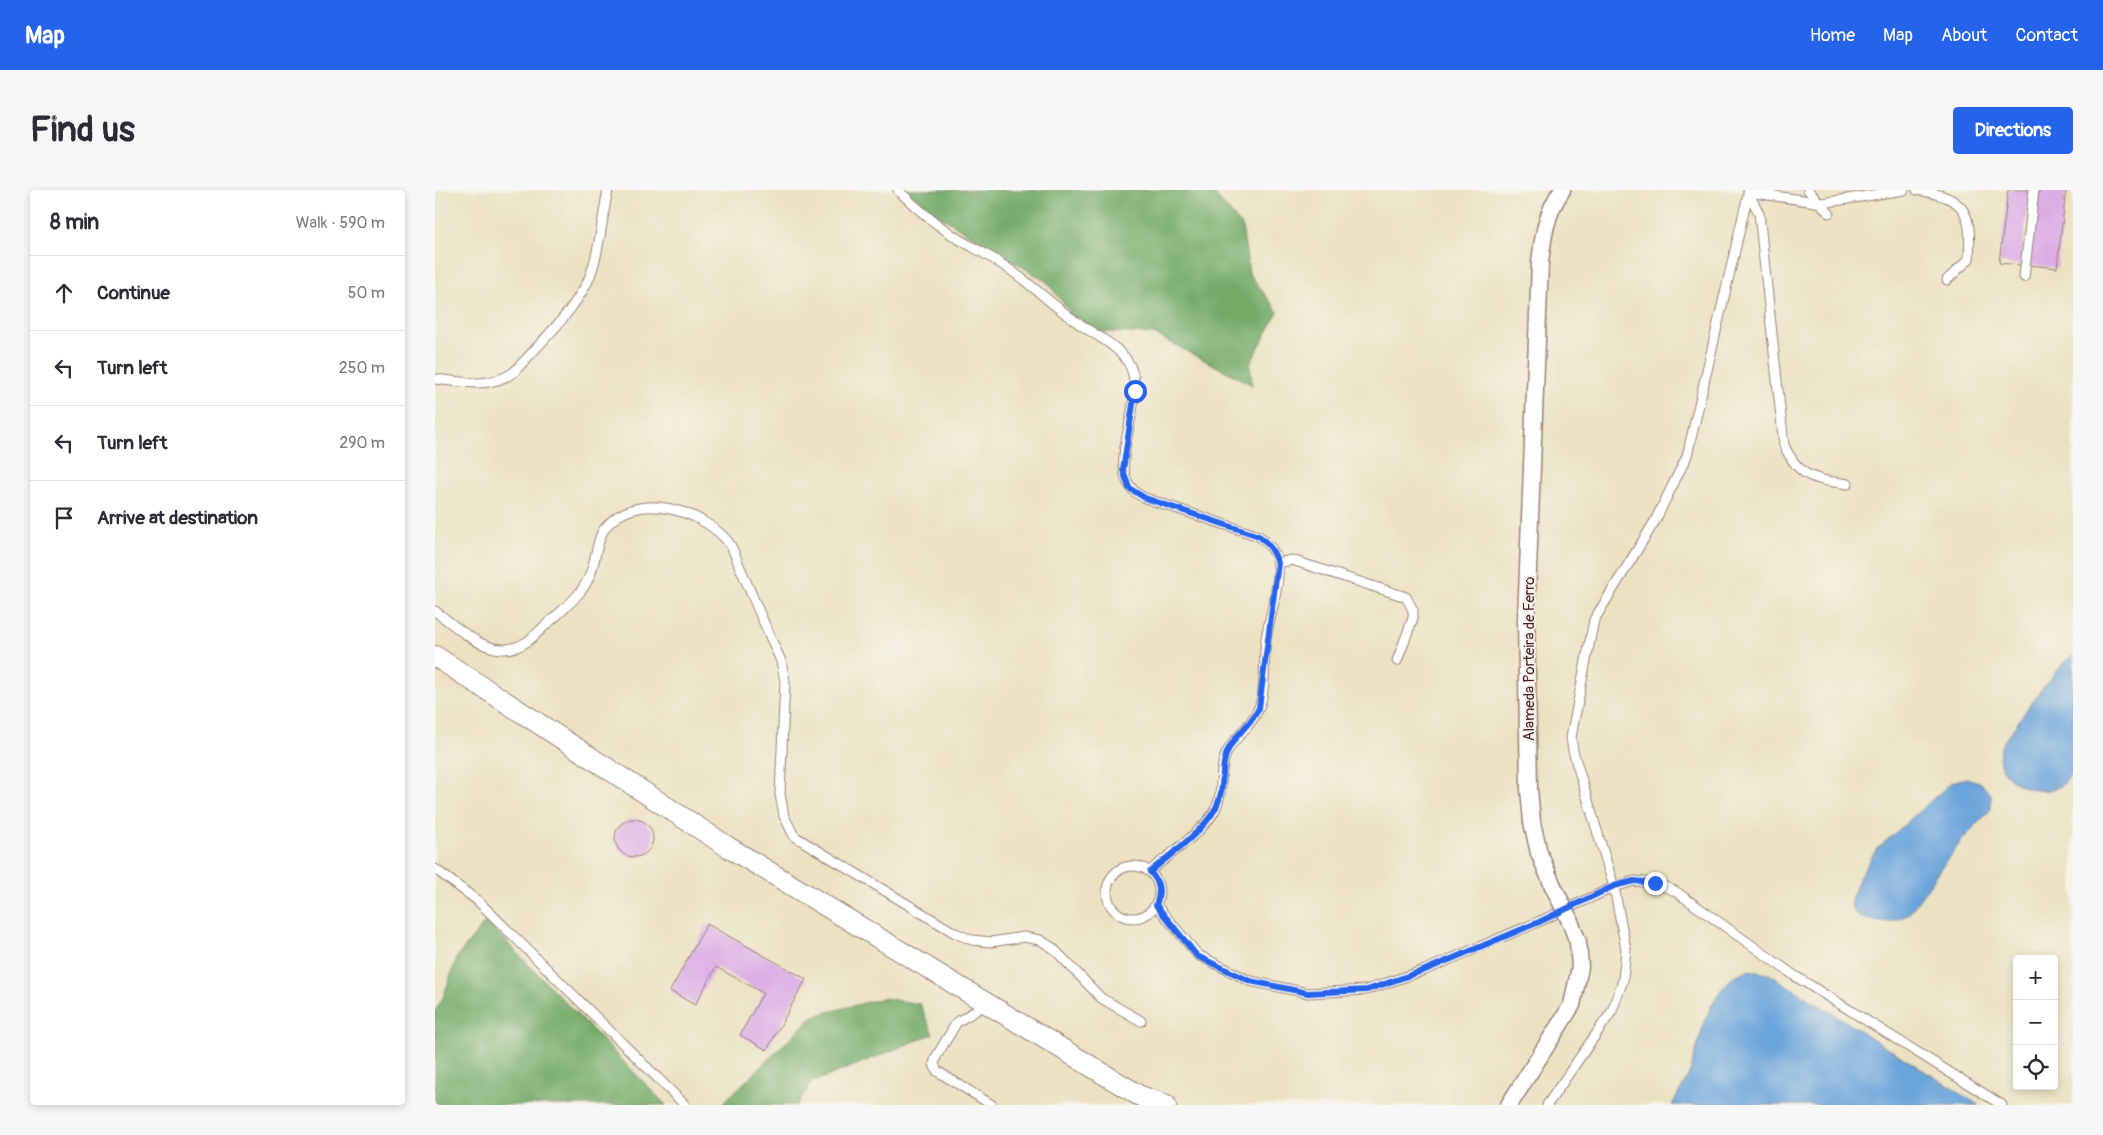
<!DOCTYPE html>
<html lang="en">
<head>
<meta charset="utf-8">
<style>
  :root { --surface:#fff; --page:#f7f7f7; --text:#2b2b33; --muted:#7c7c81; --line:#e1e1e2; --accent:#2563eb }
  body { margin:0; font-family:Pangolin,sans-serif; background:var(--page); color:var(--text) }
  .controls { position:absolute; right:15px; bottom:15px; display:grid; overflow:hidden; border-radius:5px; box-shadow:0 2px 8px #0003 }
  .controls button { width:45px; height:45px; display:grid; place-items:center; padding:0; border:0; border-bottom:1px solid var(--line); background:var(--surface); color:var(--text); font:25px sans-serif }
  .stop { position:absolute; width:15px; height:15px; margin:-11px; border:4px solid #2563eb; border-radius:50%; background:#fff }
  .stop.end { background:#2563eb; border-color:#fff; box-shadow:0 1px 5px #0008 }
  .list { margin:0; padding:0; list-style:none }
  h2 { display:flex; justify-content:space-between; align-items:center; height:65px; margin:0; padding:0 20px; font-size:21px }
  h2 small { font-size:16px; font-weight:400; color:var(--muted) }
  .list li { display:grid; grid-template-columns:32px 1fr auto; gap:15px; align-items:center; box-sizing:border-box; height:75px; padding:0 20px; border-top:1px solid var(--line) }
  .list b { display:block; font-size:19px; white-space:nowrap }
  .list em { font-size:16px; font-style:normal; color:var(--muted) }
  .icon { flex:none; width:28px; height:28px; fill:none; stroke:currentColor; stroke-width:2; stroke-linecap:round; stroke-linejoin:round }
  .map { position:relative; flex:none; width:1638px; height:915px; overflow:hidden; border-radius:5px }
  header { display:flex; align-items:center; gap:30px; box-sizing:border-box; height:70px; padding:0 25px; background:var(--accent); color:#fff }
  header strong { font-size:24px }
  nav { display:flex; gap:28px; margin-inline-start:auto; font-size:18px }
  .intro { display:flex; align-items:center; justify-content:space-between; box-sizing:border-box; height:120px; padding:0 30px }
  h1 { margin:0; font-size:35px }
  .button { padding:12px 22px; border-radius:5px; background:var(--accent); color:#fff; font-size:18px; font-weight:700 }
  main { display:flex; gap:30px; padding:0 30px }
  aside { flex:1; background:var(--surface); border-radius:5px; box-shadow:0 2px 8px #0003 }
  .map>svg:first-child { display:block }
</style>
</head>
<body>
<header>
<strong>Map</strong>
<nav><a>Home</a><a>Map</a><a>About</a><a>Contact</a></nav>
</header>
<div class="intro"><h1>Find us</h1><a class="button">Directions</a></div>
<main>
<aside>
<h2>8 min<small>Walk · 590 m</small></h2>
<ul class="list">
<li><svg class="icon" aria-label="ahead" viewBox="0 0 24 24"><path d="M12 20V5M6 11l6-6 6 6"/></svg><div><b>Continue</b></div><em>50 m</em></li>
<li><svg class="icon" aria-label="left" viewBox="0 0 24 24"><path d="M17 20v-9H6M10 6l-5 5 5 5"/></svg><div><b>Turn left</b></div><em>250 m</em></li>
<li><svg class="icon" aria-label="left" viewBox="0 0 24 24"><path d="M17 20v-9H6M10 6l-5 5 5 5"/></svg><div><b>Turn left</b></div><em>290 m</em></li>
<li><svg class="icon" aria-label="arrive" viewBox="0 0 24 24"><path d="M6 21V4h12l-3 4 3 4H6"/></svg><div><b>Arrive at destination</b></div></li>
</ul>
</aside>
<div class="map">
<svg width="1638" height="915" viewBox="0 0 1638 915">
  <rect width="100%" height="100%" fill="#f7f3e8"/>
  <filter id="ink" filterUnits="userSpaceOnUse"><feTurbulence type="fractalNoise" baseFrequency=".02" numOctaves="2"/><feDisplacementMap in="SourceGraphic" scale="10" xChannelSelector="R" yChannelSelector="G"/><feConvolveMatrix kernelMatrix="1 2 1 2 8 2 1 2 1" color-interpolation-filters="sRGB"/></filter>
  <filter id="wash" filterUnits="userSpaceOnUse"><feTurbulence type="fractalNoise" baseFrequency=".0096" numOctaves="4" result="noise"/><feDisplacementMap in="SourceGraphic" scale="20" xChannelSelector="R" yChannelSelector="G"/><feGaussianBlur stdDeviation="1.12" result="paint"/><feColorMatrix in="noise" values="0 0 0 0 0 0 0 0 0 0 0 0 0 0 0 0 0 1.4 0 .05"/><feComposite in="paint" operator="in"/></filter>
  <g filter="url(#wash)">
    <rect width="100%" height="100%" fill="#ebe2c2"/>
    <g fill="#72aa68" stroke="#5e644a">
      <path d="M462,0H776L807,36L814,83L843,122L815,174L817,195L719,144L649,141L612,92Z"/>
      <path d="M51,731L231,915H0V821L8,808L22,767Z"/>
      <path d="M448,808L485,814L498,844L376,893L362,915H286L378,826Z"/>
    </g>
    <g fill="#6ba5db" stroke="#5a6283">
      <path d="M1638,464V583C1633,589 1629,595 1621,598C1597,608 1555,587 1566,557C1568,551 1575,544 1579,538C1596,512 1616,486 1638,464Z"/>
      <path d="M1531,588L1544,592L1556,604V619L1527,650L1473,725L1453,732L1426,728L1418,721L1416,710L1425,686L1441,660L1517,592Z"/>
      <path d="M1314,780L1334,784L1544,915H1237C1243,905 1249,894 1254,884C1266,850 1273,791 1314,780Z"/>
    </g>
    <g id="blocks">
      <g fill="#dbace6">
        <path d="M1573,0H1595L1586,75L1564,73Z"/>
        <path d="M1604,0H1631L1622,78L1595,75Z"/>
        <circle cx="199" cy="648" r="19"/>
        <path d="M272,734L371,789L332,860L305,845L328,803L281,777L260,815L235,801Z"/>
      </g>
    </g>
  </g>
  <g filter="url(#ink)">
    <use href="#blocks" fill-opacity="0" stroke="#9a8076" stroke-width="1"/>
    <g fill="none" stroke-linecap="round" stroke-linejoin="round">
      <defs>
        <g id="service">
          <path d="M463,0C481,18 500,34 522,48C537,57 553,65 568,75C594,92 617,115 643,133C658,144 680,154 691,169C721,209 658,285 710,308L824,346C833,353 841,361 843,373C845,395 835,426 831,448C828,471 832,499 823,520C815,539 794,550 789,570C784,587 789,605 779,622C766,643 734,665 715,681"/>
          <path d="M1373,0L1394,23"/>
          <path d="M1482,0C1531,8 1537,21 1534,69L1512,90"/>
          <path d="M1313,2L1324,23L1349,255C1364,289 1380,289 1413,294"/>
          <path d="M1313,2L1387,13L1469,0"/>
          <path d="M1589,87L1599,0"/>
          <path d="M0,189C28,192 55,199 79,182C104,154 134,127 152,93C164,68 167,28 173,0"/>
          <path d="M843,373L857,370L971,407L978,420V428L962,471"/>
          <path d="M0,421C26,440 59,475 93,451C102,444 110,435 119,428C133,415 148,403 155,385C161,371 161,350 170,338C200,299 268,320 294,353C300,361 303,375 308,384C320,413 333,442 346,471L350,491L345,604L349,626L359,646L520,743L537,750L556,752L589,747L605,750L618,758L666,808L706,831"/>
          <circle cx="698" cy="702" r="26"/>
          <path d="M0,679L43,711L250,915"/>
          <path d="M721,715L763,765L815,791L873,803L931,800L990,780L1103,732L1179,697L1199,691L1221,693L1240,701L1360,786L1567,915"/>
          <path d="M552,814L522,832L501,867L499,874L502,881L557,915"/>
          <path d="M1112,915L1177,821L1188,790L1191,759L1179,697L1138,561L1136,547L1159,430L1220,331L1252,266L1314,0"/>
        </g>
        <g id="minor">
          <path d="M1118,696L1104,663L1097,632L1094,599L1091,430L1105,73C1108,46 1111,23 1127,0"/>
          <path d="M1074,915L1137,815L1145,777L1143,752L1134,729"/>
        </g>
        <path id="tertiary" d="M0,466L293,657L705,906L731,915"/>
      </defs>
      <use href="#service" stroke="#9a8076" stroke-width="11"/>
      <use href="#minor" stroke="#9a8076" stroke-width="19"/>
      <use href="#tertiary" stroke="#9a8076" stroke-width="22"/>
      <use href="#service" stroke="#fff" stroke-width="9"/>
      <use href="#minor" stroke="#fff" stroke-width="16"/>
      <use href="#tertiary" stroke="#fff" stroke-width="20"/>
      <defs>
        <path id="minor-bridge" d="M1118,696L1134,729"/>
      </defs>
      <use href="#minor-bridge" stroke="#9a8076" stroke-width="19" stroke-linecap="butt"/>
      <use href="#minor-bridge" stroke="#fff" stroke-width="16"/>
    </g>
  </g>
  <g fill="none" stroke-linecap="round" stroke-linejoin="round" filter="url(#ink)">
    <path stroke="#2563eb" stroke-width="6" d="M700,201L688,280L694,298L710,308L824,346C834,354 839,361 843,373L824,518C817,533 802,543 794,558C785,574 790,593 784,610C776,637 736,663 715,682C725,692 726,702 721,715L762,766L815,791L873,803L932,800L990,780L1104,732L1179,696L1199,691L1220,693"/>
  </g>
  <g text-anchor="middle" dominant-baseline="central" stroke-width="4" stroke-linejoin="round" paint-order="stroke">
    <g font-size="15" fill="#4a1f2b" stroke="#f7f3e8">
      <text transform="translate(1094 469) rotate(-90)">Alameda Porteira de Ferro</text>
    </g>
  </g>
</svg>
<div class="controls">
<button>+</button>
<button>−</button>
<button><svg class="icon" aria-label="locate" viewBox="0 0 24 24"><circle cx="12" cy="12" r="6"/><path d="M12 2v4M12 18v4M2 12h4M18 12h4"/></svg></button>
</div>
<div class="stop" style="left:700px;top:201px"></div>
<div class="stop end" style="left:1220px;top:693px"></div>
</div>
</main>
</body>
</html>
